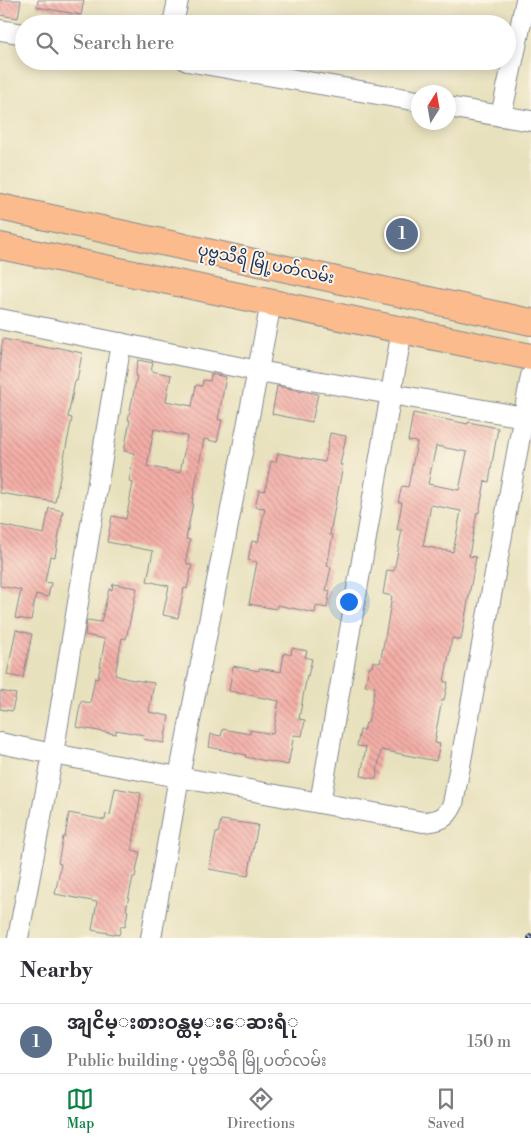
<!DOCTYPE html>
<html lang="en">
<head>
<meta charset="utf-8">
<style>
  :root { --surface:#fff; --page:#f7f7f7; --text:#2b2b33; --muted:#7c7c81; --line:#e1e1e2; --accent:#0b8043 }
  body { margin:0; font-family:"Libre Bodoni","Noto Sans Myanmar",serif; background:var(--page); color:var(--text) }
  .compass { position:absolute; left:411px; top:85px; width:45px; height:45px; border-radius:50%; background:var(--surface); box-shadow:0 2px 12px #0003; rotate:11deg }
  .you { position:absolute; left:348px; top:601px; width:18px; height:18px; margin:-12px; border:4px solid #fff; border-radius:50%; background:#1a73e8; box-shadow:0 0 0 8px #1a73e833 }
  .badge { display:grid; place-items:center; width:32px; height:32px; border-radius:50%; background:var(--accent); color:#fff; font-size:16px; font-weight:700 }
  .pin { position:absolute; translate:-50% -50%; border:2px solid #fff; box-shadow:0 1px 5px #0006 }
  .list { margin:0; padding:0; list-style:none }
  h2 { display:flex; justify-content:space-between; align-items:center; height:65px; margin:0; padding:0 20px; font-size:21px }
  h2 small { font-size:16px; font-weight:400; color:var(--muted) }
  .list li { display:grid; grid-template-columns:32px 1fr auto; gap:15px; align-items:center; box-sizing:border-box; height:70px; padding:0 20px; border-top:1px solid var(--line) }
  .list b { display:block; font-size:19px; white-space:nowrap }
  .list p { margin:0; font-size:16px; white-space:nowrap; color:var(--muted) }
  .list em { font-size:16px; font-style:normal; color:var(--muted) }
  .icon { flex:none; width:28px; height:28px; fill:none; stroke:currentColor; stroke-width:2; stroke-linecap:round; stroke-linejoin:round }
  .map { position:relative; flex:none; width:531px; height:938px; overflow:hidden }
  .search { position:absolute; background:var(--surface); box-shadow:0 2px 12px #0003; left:15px; right:15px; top:15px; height:55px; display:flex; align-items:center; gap:12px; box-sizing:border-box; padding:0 18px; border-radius:28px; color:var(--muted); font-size:19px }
  .sheet { height:135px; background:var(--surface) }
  nav { display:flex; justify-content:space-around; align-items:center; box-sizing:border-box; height:70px; border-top:1px solid var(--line); background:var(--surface); font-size:14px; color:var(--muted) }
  nav a { display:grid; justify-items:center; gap:2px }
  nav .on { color:var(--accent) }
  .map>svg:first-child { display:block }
</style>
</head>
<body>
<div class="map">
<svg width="531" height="938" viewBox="0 0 531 938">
  <defs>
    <pattern id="building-back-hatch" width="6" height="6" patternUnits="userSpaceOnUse" patternTransform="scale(1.25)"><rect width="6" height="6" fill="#f4afa7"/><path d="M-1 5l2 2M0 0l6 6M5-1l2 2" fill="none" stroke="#c58f8b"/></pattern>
  </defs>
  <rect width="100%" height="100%" fill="#fcf5e5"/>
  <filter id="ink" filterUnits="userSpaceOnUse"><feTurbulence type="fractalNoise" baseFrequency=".02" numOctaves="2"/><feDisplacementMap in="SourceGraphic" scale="10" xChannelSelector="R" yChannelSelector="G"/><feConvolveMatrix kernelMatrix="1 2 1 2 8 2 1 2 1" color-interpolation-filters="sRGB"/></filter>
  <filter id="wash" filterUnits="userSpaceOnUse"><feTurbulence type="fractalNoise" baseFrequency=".0096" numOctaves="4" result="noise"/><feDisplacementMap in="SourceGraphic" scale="20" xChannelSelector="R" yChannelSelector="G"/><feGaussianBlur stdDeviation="1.12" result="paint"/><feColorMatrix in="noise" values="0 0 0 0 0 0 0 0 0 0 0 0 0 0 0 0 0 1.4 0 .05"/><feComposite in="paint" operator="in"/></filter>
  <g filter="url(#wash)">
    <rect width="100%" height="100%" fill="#e8e1bd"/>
    <g id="blocks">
      <g fill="url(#building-back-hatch)" fill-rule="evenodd">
        <path d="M0,0H21L18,18L0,15Z"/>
        <path d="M38,0H84L81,15L37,7Z"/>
        <path d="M3,339L54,349L55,347L82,353L77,381H75L68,417L72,418L55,502L0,493V357Z"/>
        <path d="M138,360L153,363L151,371L171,375L166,401L192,406L196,385L202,386L203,380L210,381L211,374L226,377L218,420H222L217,442L204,439L192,503H193L186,539L190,540L186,560L187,561V564L192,565L187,589L184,588L178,618L163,615L169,586L147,581L153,551L107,542L112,516L126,519L133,483L129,482L134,453L124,451L130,420H128L137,376H135ZM154,429L187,436L180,473L147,466Z"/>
        <path d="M277,386L318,394L312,422L272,414Z"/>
        <path d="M413,413L468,424V422L498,428L489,482L485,481L479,513L477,512L469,556L476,557L461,640L452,638L444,682H448L444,700H442L435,736L436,737L435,743L440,744L436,761L381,750L376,779L361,776L366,747L357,746L360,730H364L366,723H368L375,687L365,686L369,667H372L373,661L380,663L387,626L392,596L383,594L387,570L394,571L402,530H397L402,502H398L402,486L408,487L417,442L408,441ZM436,446L467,452L459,490L428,484ZM431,505L461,511L453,552L423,546Z"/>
        <path d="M330,433L346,436L340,465H343L331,528L330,535H333L327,566L331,567L326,590L330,591L327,608L316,606L315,613L277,605L276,609L249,604L257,562L248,560L252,541L258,542L265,508L255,507L259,490L265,491L271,461L276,462L278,453L325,462Z"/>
        <path d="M49,508L63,511L55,557L50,556L45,582L51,583L48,597L36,594L31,620L15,618L21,590L0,586V525L44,534Z"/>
        <path d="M113,584L137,588L126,639L122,638L115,675L128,679L154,683L149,712L169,716L164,743L143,739L144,735L116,730V734L76,727L81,701L90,703L95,678L98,679L105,639L85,635L87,620L101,622L109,589L112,590Z"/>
        <path d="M16,630L32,634L23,678L7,675Z"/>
        <path d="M292,648L307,651L305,657L312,659L308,676L307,675L299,719L305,720L302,736L294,735L288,765L245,757L246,755L209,747L211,734L221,736L223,729L250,734V730L273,734L279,701L229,691L233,666L259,671V668L281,672L284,653L291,655Z"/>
        <path d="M0,691L16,694L12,711L0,709Z"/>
        <path d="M115,788L141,793L132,850L140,852L135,877H133L126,910L128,911L125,927L121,926L119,935L92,930L97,902L55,894L61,864L58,863L63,837H65L69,813L105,820L106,814L110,815Z"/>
        <path d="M221,820L258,825L248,876L209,869L216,833H218Z"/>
      </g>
    </g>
  </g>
  <g filter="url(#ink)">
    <use href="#blocks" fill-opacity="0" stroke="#82888e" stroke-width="1"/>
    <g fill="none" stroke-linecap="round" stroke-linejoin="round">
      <defs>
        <g id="minor">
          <path d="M173,24L178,0"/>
          <path d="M0,30L24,34"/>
          <path d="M187,61L418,101"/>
          <path d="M448,107L531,121"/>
          <path d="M501,116L526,0"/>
          <path d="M0,319L258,371L524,417"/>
          <path d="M0,743L53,754L423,822C439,821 446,819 453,804L531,376"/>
          <path d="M320,803L402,330"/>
          <path d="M18,938L53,754L121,343"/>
          <path d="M151,938L179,777L271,303"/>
        </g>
        <g id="major">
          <path d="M0,207L531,322"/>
          <path d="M0,246L531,357"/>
        </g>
      </defs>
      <use href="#minor" stroke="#82888e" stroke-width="22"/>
      <use href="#major" stroke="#82888e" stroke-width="28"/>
      <use href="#minor" stroke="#fff" stroke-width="20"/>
      <use href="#major" stroke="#fbbb8d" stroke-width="26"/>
      <defs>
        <path id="rail" d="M530,938L531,937"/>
      </defs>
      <use href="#rail" stroke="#1b2f5e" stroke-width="5.5"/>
      <use href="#rail" stroke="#fcf5e5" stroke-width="4" stroke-dasharray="11" stroke-linecap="butt"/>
    </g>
  </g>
  <g text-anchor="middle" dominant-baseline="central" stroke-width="4" stroke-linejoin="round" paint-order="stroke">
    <g font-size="16" fill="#1b2f5e" stroke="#fcf5e5">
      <text transform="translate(266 264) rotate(12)">ပုဗ္ဗသီရိ မြို့ပတ်လမ်း</text>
    </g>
  </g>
</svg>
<svg class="compass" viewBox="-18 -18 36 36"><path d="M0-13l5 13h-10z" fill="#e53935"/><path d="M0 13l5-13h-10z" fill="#7c7c81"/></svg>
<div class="you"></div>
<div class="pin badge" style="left:402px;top:234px;background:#5c6f8a">1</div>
<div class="search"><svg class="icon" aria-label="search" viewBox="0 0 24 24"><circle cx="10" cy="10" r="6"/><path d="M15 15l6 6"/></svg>Search here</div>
</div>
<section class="sheet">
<h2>Nearby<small></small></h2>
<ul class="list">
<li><span class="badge" style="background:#5c6f8a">1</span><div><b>အျငိမ္းစားဝန္ထမ္းေဆးရံု</b><p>Public building · ပုဗ္ဗသီရိ မြို့ပတ်လမ်း</p></div><em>150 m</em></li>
</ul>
</section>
<nav>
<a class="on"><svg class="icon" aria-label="map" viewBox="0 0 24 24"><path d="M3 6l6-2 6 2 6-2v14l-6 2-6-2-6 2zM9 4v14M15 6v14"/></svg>Map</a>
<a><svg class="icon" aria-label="directions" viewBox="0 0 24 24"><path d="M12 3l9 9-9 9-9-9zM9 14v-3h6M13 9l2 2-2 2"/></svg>Directions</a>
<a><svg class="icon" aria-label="saved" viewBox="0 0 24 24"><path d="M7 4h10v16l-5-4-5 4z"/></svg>Saved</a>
</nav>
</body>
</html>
